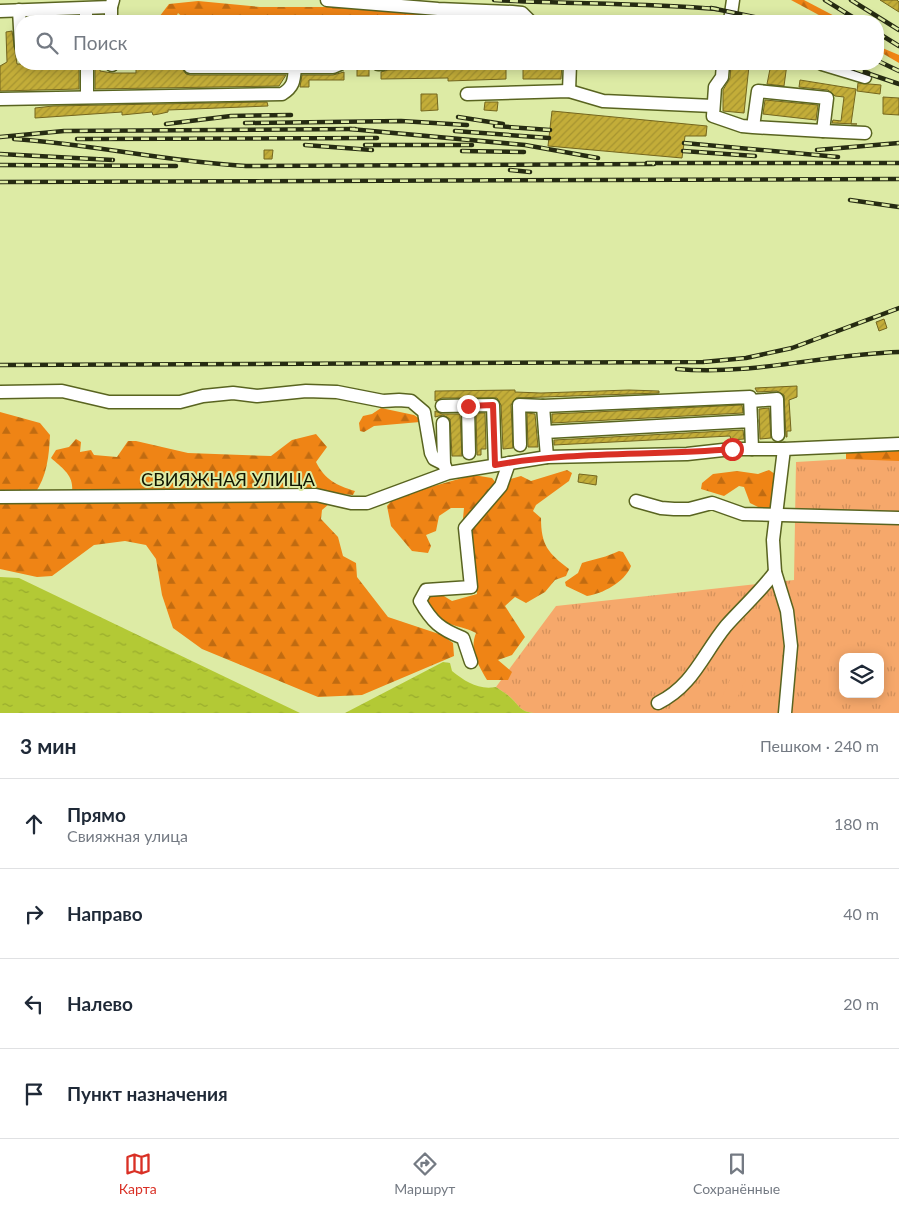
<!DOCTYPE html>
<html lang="ru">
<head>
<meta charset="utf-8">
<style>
  :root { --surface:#fff; --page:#f2f2f3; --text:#1f2937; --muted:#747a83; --line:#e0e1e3; --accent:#d93025 }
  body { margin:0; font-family:Lato,sans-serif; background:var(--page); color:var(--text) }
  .controls { position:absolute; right:15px; bottom:15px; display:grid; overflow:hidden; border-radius:10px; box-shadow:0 2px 12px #0003 }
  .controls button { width:45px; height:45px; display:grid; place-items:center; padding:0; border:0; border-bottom:1px solid var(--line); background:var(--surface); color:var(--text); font:25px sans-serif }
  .stop { position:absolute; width:15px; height:15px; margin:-11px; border:4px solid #d93025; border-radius:50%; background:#fff }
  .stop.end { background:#d93025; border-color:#fff; box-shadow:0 1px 5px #0008 }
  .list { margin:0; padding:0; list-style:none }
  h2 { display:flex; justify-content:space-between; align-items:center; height:65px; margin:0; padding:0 20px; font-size:21px }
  h2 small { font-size:16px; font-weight:400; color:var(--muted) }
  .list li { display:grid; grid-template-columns:32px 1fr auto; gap:15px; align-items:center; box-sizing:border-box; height:90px; padding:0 20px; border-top:1px solid var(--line) }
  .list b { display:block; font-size:19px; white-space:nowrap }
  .list p { margin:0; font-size:16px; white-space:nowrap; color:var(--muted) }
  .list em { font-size:16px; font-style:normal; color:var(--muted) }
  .icon { flex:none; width:28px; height:28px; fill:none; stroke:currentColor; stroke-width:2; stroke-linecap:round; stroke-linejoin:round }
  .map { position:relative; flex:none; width:899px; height:713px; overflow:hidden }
  .search { position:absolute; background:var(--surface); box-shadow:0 2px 12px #0003; left:15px; right:15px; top:15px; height:55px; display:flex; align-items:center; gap:12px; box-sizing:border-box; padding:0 18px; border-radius:20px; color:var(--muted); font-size:19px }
  .sheet { height:425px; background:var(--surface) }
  nav { display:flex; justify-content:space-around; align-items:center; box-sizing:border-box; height:70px; border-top:1px solid var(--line); background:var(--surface); font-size:14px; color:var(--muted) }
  nav a { display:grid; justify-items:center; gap:2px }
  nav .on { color:var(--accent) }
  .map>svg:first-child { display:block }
</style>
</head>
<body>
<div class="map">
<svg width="899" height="713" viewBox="0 0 899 713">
  <defs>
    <pattern id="grass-tufts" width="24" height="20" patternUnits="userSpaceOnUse" patternTransform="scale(1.25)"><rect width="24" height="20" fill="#f6a86b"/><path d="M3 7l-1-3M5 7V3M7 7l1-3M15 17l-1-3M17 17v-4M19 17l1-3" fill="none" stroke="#d2905b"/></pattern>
    <pattern id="forest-firs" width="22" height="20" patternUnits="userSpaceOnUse" patternTransform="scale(1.25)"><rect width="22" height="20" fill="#ef8415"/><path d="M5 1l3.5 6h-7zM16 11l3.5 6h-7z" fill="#c06b11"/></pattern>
    <pattern id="water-ripples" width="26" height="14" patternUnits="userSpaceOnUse" patternTransform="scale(1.25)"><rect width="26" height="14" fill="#b3c935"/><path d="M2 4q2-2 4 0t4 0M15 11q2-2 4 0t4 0" fill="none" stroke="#99ac2d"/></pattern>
    <pattern id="building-hatch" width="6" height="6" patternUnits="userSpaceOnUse" patternTransform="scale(1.25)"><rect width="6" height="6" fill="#c3ad39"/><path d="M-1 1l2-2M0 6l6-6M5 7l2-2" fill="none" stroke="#a69430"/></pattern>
  </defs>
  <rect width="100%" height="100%" fill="#ddeba5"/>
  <path fill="url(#grass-tufts)" fill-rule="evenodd" d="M899,456V713H534C520,712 519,705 510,697C506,693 500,690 496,687L556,606L794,580L796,462ZM843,657H880V694H843Z"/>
  <g fill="url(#forest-firs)">
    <path d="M791,0H804L844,21H830Z"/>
    <path d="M198,1L260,7H341L446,16L463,21H187L178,13L174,21H156L169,4Z"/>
    <path d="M880,47L899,55V63L882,53Z"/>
    <path d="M381,408L414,415L420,419V422L374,426L364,432L360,431L359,423L363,416L372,414Z"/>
    <path d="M0,412L40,423L50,435C49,456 47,476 35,493H0Z"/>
    <path d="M316,434L327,447L316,462C325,480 336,485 355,491L353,495L320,492L72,491C74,475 62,468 51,458L56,450L69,447L76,439L81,442L80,452L91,450L94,455L117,457L128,441H136L188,453L271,456L292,440Z"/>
    <path d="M899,448V461L846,459V452Z"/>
    <path d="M567,470L572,473L569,481L536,505L533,511L541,518C541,545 548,553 569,569L566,576L555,580L545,592L526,603L515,597L505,606L525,637L512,655L498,660L512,672L508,680H487C478,664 469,651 476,633C457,623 423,625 428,594L439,593L452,601L477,594L475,573L461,539L464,508H451L439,516L436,531L426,535L431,546L428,553L412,551L391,526L387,506L395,497L473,475L492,478L496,483L521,476L531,481Z"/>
    <path d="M769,470L775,474L772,509L766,511L750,503L744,487L739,486L724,496L701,489L702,483L713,474L737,471L758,474Z"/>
    <path d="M328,498L329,504L322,510L321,519L338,537L343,556L356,563L357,577L388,617L442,635L453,643L454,656L362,695L318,697L202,649L173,628L162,595L156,559L146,545L125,541L94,545L52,576L37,577L0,569V501Z"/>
    <path d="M619,551L623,552L631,566C625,582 602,594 587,596L566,586L565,582L578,573L582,563C595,559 607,557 619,551Z"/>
  </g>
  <path fill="#f6a86b" d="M733,673L746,679L733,707L720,701Z"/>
  <g fill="url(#water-ripples)">
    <path d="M0,577L19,578L300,713H0Z"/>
    <path d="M443,662L450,663L452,671C466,682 478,690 496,687C500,690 506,693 510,697C519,705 520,712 534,713H345Z"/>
  </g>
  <g fill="url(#building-hatch)" stroke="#74661e">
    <path d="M880,0H897L899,2V12Z"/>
    <path d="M12,31L17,64H79V89L0,91V66L7,62L6,32Z"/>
    <path d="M95,64H100V71L112,73H136V65L180,66L186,74L190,75H286L279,86L95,89Z"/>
    <path d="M448,64H506V79L448,81V78L381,79V72L388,70L448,68Z"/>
    <path d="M523,64H562L561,79H523Z"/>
    <path d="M731,64L749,66L744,113L723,111V90L730,78Z"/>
    <path d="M771,64H787L784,86L767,84Z"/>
    <rect x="357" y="68" width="12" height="8"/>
    <path d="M344,72V80H309V87H300L302,75H333Z"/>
    <path d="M800,80L856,89L851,124H857L832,123L833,120L841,121L844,97L835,96L828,90L799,87Z"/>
    <path d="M858,83L881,85L880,94L857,91Z"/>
    <path d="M421,94H437L438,110L421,111Z"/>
    <path d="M883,97L899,98V115L883,114Z"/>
    <path d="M765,100L818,105L816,120L763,114Z"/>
    <path d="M267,102L268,106L168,110V112L159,114L153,115L152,112L122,115V112L35,118V108L53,106Z"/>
    <path d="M485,102H498L497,111L484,110Z"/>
    <path d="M552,111L707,126L706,136H685L682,158L548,146Z"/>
    <path d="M264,150H273L272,159H264Z"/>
    <path d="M884,319L887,328L879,331L876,322Z"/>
    <path d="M797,386V397L789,400L791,431H787V437H786L784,395L777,391L757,392L755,388Z"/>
    <path d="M515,390V392L541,393L629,390L659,391V393L516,398L511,405L513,448L503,449L501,405L497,398H442L435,401V391Z"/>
    <path d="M742,405L743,413L552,423V414Z"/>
    <path d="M769,408L771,438L760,439L759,409Z"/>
    <path d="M435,411L442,414H460L462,456H452L450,419L443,415L435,417Z"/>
    <path d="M476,413H485L486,449H481V455H477Z"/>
    <path d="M527,413L535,414L538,447H528Z"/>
    <path d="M743,430L744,439L731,440L730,436L554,445V440Z"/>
    <path d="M579,474L597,476L596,485L578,482Z"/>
  </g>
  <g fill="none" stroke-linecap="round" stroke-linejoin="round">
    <defs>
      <g id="minor">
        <path d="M327,0L438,9L512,12L522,13L530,21"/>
        <path d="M111,7V21"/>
        <path d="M86,9V21"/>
        <path d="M19,10L21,46"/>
        <path d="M0,11L111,7L113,0"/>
        <path d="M730,21L733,0"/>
        <path d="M87,64V97"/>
        <path d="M112,64V65"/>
        <path d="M188,64L190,67H333L340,64"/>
        <path d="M378,64H382"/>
        <path d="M723,64L722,77L715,87L713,116L742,126L753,127L823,131L827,98L758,91L753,127"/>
        <path d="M822,64L865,77"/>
        <path d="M569,91L570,64"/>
        <path d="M467,94L569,91L603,101L713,106"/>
        <path d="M0,99L282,94C294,87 294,80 295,67"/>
        <path d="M823,131L865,133"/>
        <path d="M0,392L62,391L109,402H180L203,396L233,393L257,396L306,391L337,392L383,401L399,400L411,401L424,412L431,453L434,459L444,464"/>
        <path d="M751,401L777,399L778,435"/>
        <path d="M442,406L493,405L495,465"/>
        <path d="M468,406L469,453"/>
        <path d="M443,423L444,464L446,469"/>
        <path d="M545,432L543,406L750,397L751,421"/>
        <path d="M520,445L519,405L543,406"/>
        <path d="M784,449L773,540L775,572L787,611L791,646L785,713"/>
        <path d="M547,457L545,432L751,421L752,449"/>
        <path d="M0,497L316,495L351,503H367L448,473L547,457L687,454L732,449H784L899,444"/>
        <path d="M636,501L661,508L674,509H689L712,503L743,514L899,518"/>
        <path d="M471,662L463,638C440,629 432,622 420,601L426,590L471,587L465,528L501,486L509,463"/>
        <path d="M658,703C693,686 703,654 726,626C742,608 760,592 775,572"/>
      </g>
    </defs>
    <use href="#minor" stroke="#596420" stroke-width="15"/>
    <use href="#minor" stroke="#fff" stroke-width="12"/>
    <defs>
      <g id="rail">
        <path d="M494,0C568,4 643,3 717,9"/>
        <path d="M825,0L859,21"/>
        <path d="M851,0L899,30"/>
        <path d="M711,8L774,21"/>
        <path d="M878,33L899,46"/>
        <path d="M878,61L899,71"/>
        <path d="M840,64L899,84"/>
        <path d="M458,117L503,124"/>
        <path d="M245,123L401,121L467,125"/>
        <path d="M166,124L231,116L291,115"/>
        <path d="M495,126L550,130"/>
        <path d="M350,129L525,145L598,158"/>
        <path d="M455,131L549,138"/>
        <path d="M0,137L64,131L355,129"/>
        <path d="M14,139C92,144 168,162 246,166L654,164"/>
        <path d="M77,139L377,138"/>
        <path d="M684,143L838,157"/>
        <path d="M305,145L372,150"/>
        <path d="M365,145H472"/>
        <path d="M817,150L899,143"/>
        <path d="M462,151L524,152"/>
        <path d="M683,151L755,156"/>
        <path d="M0,154L113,160"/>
        <path d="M647,163H899"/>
        <path d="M0,165L176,166"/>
        <path d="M510,170L530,172"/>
        <path d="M0,182L899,179"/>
        <path d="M850,200L899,207"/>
        <path d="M0,365L703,362L746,358L792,348L899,308"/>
        <path d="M677,369C751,376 825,354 899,352"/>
      </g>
    </defs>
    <use href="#rail" stroke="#262b12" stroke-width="4.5"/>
    <use href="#rail" stroke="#ddeba5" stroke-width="2.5" stroke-dasharray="8" stroke-linecap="butt"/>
  </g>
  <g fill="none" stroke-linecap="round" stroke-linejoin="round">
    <path stroke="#d93025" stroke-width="6" d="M468,406L493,405L495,465C573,451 653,456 732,449"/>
  </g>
  <g text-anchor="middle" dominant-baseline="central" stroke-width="4" stroke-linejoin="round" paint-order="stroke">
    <g font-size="18" fill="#101400" stroke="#ddeba5">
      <text x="228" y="479">СВИЯЖНАЯ УЛИЦА</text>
    </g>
  </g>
</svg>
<div class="controls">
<button><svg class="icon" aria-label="layers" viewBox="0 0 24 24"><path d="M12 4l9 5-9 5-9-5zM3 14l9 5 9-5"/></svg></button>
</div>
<div class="stop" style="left:732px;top:449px"></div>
<div class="stop end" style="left:468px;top:406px"></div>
<div class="search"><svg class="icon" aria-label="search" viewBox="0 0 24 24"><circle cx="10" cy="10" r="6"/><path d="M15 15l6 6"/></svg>Поиск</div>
</div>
<section class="sheet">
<h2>3 мин<small>Пешком · 240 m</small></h2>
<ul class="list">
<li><svg class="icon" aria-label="ahead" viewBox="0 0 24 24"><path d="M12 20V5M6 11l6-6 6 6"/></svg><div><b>Прямо</b><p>Свияжная улица</p></div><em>180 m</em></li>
<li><svg class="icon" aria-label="right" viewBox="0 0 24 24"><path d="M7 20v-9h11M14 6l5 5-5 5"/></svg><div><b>Направо</b></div><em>40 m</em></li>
<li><svg class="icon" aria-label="left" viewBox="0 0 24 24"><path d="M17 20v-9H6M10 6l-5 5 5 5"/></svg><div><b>Налево</b></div><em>20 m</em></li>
<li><svg class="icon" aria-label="arrive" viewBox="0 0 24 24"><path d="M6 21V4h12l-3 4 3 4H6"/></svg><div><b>Пункт назначения</b></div></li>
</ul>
</section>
<nav>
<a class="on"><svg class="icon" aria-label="map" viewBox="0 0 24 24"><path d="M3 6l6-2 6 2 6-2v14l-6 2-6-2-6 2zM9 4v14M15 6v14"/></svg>Карта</a>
<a><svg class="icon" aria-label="directions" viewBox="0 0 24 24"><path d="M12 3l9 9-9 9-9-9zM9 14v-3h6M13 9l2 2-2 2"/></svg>Маршрут</a>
<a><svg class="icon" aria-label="saved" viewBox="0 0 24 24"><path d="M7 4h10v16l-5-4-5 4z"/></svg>Сохранённые</a>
</nav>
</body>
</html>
